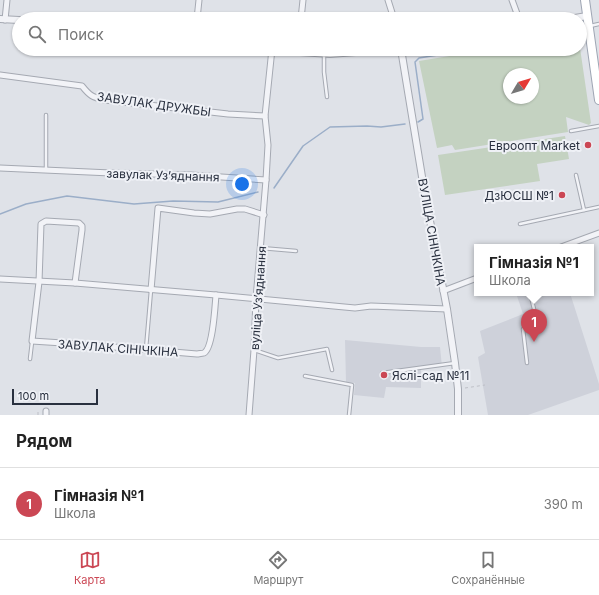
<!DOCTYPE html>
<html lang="ru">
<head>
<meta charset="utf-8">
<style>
  :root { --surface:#fff; --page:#f6f6f6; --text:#222; --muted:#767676; --line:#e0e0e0; --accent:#cb4754 }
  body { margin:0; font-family:Inter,sans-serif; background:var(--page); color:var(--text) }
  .compass { position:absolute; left:503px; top:68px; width:36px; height:36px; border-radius:50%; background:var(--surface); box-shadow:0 1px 3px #0004; rotate:52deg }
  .scale { position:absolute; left:12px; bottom:10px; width:86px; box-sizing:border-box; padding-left:4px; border:2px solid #29303f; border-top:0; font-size:11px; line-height:14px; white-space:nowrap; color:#29303f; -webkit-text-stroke:3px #eff1f6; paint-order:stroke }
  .you { position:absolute; left:242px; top:184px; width:14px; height:14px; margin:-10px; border:3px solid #fff; border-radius:50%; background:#1a73e8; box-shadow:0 0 0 6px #1a73e833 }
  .badge { display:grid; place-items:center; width:26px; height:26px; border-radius:50%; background:var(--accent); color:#fff; font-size:13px; font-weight:700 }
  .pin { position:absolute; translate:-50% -33px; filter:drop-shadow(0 1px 2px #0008) }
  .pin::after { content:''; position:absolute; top:21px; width:14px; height:12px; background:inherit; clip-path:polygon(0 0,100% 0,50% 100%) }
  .popup { position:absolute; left:474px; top:244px; width:120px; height:52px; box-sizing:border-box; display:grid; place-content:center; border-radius:0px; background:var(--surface); filter:drop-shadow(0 1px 3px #0005); font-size:13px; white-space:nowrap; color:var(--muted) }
  .popup b { font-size:15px; color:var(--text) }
  .popup::after { content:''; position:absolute; left:50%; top:100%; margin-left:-8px; border:8px solid transparent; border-top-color:var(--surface) }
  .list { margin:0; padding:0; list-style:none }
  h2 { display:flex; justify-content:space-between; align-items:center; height:52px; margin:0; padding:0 16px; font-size:17px }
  h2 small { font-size:13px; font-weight:400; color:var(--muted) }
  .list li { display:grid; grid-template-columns:26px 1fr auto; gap:12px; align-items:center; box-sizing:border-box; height:72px; padding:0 16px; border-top:1px solid var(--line) }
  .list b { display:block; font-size:15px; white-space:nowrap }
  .list p { margin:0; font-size:13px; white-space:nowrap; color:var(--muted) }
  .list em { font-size:13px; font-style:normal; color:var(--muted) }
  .icon { flex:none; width:22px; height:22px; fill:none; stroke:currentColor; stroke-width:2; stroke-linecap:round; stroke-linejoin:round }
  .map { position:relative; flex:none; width:599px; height:415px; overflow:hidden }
  .search { position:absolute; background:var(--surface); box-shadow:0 1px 3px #0004; left:12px; right:12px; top:12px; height:44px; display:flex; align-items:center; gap:10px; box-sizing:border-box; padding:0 14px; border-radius:22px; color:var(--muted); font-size:15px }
  .sheet { height:124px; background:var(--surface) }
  nav { display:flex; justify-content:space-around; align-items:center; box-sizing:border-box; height:56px; border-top:1px solid var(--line); background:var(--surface); font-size:11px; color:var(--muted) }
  nav a { display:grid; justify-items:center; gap:2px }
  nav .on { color:var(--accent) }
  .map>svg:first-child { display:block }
</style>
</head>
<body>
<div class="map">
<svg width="599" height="415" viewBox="0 0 599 415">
  <rect width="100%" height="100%" fill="#dfe2e8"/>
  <g fill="#ced1da">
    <path d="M524,293H570L599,384V390L528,415H488L478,357L485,353L480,331L523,314L517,296Z"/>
    <path d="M345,340L421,347H440L442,367L421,369V388L386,387L384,398L354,395L355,383L346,382Z"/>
  </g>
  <g fill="#c4d2c1" fill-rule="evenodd">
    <path d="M580,48L591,123L589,125L566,117L568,132L455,150L452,145L437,148L419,61L492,49H580ZM509,74H533V98H509Z"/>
    <path d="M565,136L569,159L537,164L540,181L445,195L438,155Z"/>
  </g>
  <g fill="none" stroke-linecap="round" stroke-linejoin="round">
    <g stroke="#9baec8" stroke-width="1.5">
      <path d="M418,122L423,119L415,62L419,58L444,54L471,49"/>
      <path d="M274,188L303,146L330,127L367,126L381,127L405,124"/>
      <path d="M0,214L26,204L67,196L134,204L173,201L218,202L258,192"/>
    </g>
    <defs>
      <g id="service">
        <path d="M590,26L599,24"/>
        <path d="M324,54V72L327,97"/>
        <path d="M571,131L599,126"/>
        <path d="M46,169V115"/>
        <path d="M576,175L584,210"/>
        <path d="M520,224L599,207"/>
        <path d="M261,248L296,251"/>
        <path d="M146,349L151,290"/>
        <path d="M254,350L278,358L327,349L332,370"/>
        <path d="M30,359L32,342"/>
        <path d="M527,363L523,329L532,322L534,309L530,293"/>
        <path d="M382,373L455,363"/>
        <path d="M305,376L352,385L349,415"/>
      </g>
      <g id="minor">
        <path d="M388,0L394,19"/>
        <path d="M512,0L519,19"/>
        <path d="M197,19L199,0"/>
        <path d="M301,19L303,0"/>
        <path d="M5,20L7,0"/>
        <path d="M0,75L82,86C90,96 92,97 105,100L228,114L265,116"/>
        <path d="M0,168L111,173L191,175L266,180"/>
        <path d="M561,247L599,233"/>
        <path d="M0,279L75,283L216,295L355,308L371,306L447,309"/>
        <path d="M75,283L82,230V226L79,223L46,221L41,224L39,282L32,341L78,344L197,354C198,354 203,353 204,353C213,348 215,306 216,295"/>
        <path d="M151,290L158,208L194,213L210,214L237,209H245L264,215"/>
        <path d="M443,291L477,278"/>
        <path d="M46,415V411"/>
        <path d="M249,415L254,350L256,299L266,180L268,145L265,116L272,49"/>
      </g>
      <g id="tertiary">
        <path d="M0,19L19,20"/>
        <path d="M569,19L587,16"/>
        <path d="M267,49L300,52L330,54L394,49"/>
        <path d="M401,49L425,195L447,309L455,363L458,389V415"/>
      </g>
      <path id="primary" d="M585,0L599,100"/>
    </defs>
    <use href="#service" stroke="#a5a9b2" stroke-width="4.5"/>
    <use href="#minor" stroke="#a5a9b2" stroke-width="7"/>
    <use href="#tertiary" stroke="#a5a9b2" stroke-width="8"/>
    <use href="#primary" stroke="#9fa6b4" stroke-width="10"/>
    <g stroke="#bec0c7" stroke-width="1" stroke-dasharray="3 3" stroke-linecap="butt">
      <path d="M465,388L485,385"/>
      <path d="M38,415V411"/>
    </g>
    <use href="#service" stroke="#f2f3f7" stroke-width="2.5"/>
    <use href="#minor" stroke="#f2f3f7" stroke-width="5"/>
    <use href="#tertiary" stroke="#f2f3f7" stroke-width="6"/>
    <use href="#primary" stroke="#fff" stroke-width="8"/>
  </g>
  <g fill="#cb4754" stroke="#eff1f6" stroke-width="1.5">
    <circle cx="588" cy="145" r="4"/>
    <circle cx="562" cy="195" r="4"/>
    <circle cx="384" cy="375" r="4"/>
  </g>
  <g text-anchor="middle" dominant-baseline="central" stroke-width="4" stroke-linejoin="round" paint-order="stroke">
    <g font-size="12" fill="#29303f" stroke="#eff1f6">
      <text transform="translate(154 104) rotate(8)">ЗАВУЛАК ДРУЖБЫ</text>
      <text transform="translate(163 175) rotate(2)">завулак Узʼяднання</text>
      <text transform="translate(432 232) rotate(80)">ВУЛІЦА СІНІЧКІНА</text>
      <text transform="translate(258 298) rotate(-86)">вуліца Узʼяднання</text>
      <text transform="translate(118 348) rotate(4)">ЗАВУЛАК СІНІЧКІНА</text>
    </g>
    <g font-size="12" fill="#29303f" stroke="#eff1f6" text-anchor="end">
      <text x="580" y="145">Евроопт Market</text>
      <text x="554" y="195">ДзЮСШ №1</text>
      <text x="392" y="375" text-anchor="start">Яслі-сад №11</text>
    </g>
  </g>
</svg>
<svg class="compass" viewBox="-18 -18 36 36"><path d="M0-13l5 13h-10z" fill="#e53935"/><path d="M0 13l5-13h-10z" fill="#767676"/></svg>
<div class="scale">100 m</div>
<div class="you"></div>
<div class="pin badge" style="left:534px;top:342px">1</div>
<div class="popup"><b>Гімназія №1</b>Школа</div>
<div class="search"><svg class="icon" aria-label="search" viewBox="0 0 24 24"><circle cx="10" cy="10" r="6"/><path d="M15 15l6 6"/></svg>Поиск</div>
</div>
<section class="sheet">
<h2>Рядом<small></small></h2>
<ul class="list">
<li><span class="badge">1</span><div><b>Гімназія №1</b><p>Школа</p></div><em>390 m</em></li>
</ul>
</section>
<nav>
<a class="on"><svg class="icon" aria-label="map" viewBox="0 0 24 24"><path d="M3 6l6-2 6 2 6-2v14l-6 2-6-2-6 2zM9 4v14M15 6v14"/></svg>Карта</a>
<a><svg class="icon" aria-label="directions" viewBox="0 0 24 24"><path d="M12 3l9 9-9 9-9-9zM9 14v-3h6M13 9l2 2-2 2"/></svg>Маршрут</a>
<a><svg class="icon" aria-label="saved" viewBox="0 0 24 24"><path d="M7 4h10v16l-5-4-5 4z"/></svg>Сохранённые</a>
</nav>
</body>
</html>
